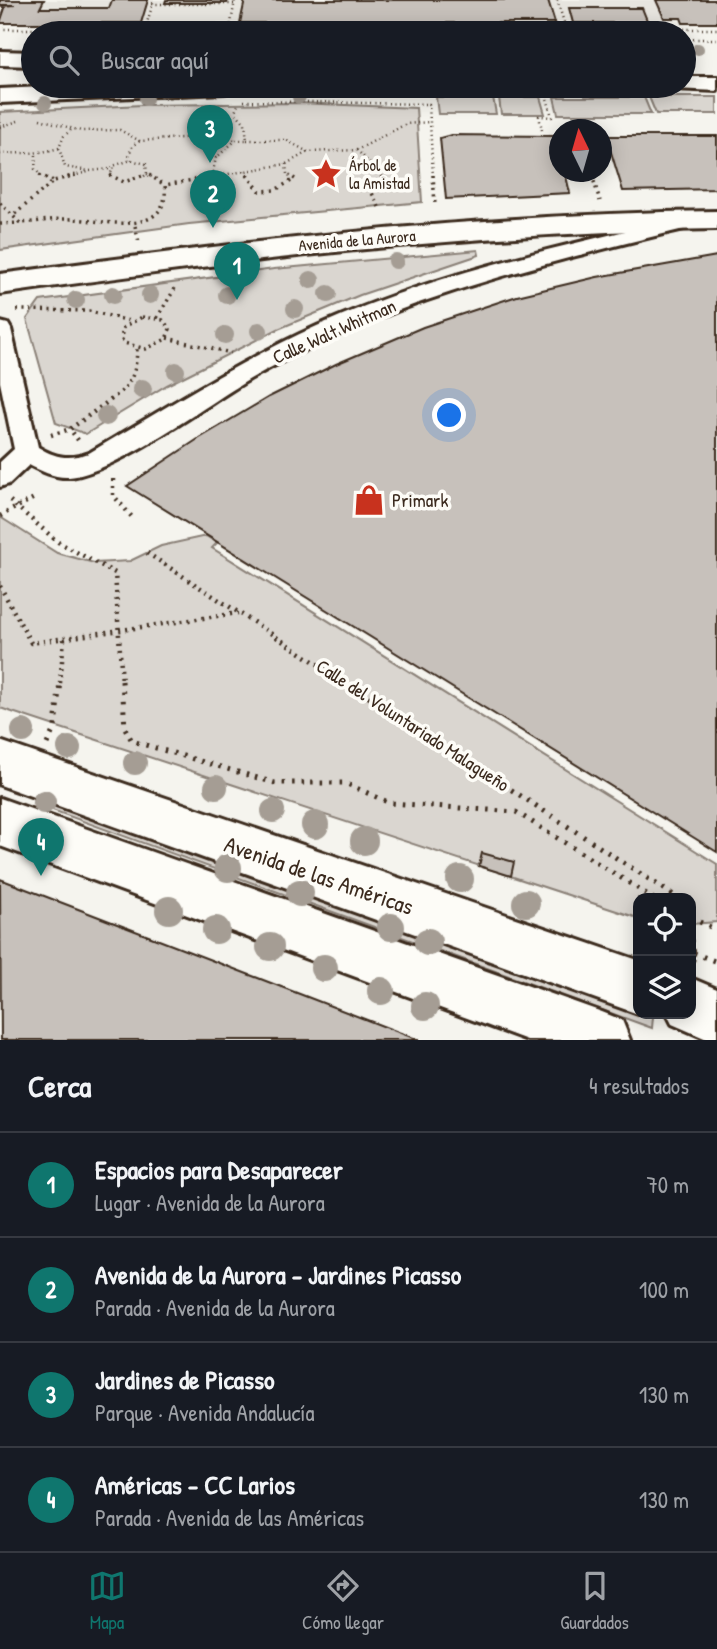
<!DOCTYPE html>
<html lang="es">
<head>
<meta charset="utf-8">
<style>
  :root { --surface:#171b24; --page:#242831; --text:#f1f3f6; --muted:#9ea1a6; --line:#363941; --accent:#0f766e }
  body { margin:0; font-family:"Patrick Hand",sans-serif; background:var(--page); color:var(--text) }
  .controls { position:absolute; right:21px; bottom:21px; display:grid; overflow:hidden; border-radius:14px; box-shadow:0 4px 18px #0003 }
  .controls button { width:63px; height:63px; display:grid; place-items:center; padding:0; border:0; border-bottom:2px solid var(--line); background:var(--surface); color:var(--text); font:35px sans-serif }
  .compass { position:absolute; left:549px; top:119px; width:63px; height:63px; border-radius:50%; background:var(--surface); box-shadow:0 4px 18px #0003; rotate:355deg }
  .you { position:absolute; left:450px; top:416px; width:24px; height:24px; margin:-18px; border:5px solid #fff; border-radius:50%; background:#1a73e8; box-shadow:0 0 0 10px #1a73e833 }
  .badge { display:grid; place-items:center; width:46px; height:46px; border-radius:50%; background:var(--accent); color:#fff; font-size:23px; font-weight:700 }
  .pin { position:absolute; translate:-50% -58px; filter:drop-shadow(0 2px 4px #0008) }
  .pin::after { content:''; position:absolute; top:37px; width:24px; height:21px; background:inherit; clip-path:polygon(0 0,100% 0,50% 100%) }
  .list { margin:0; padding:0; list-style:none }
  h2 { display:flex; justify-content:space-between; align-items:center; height:91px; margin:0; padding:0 28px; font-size:30px }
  h2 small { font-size:23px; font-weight:400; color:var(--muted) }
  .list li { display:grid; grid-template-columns:46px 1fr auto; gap:21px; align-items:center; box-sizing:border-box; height:105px; padding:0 28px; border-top:2px solid var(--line) }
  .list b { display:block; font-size:26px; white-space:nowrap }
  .list p { margin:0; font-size:23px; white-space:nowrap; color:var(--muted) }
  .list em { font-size:23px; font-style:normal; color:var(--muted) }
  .icon { flex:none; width:38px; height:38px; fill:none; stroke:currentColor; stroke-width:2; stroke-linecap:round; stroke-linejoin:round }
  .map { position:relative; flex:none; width:717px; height:1040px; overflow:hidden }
  .search { position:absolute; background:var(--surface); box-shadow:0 4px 18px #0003; left:21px; right:21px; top:21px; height:77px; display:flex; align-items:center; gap:18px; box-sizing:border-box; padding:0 24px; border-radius:38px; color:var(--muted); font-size:26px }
  .sheet { height:511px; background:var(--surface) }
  nav { display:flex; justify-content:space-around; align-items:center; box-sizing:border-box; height:98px; border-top:2px solid var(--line); background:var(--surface); font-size:19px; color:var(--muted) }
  nav a { display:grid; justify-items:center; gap:4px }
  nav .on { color:var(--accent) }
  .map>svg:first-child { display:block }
</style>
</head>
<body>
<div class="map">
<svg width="717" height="1040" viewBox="0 0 717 1040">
  <rect width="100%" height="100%" fill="#f5f4ee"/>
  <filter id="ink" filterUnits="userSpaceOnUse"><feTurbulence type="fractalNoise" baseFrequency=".0143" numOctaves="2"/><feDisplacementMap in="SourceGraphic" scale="14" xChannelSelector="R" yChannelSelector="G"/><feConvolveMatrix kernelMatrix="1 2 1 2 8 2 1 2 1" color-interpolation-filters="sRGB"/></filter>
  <g filter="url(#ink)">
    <g fill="#e7e5df">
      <path d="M44,0H245L240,23H0L5,8H40Z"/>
      <path d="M548,0H656L666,23H555Z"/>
    </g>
    <g fill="#dad6d0" stroke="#8a8077" stroke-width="2">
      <path d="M436,97H493L496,114H438Z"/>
      <path d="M499,97H540L545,114H501Z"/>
      <path d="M554,97H644L651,114H558Z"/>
      <path d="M649,97H717V114H656Z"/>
      <path d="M298,103L416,108L422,202L189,224L0,250V112L142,105Z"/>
      <path d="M478,250L479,255L360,295L278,329L167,385L86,434L56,423L27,319L40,301L274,269Z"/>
      <path d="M0,517L57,553L94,563L130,561L161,546L206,536L217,543L212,548L717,864V922L691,924V898H638V918L0,708Z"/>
      <path d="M38,794L653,1017L652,1028L33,803Z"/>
    </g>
    <g fill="#c7c1bb" stroke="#3b2a1e" stroke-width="2">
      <path d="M0,0H44L40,8H109L112,0H148L141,23H0L5,8L0,6L15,5H0Z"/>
      <path d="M166,0H228L227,3H165Z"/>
      <path d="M245,0H548L555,23H240Z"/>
      <path d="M656,0H717V23H683L681,18H664Z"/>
      <path d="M569,8H642L648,23H573Z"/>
      <path d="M451,135L556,136L560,172H565L570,193L446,199L440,138Z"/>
      <path d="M606,136H717V189L623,191Z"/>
      <path d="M717,256V852L127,486L198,439L269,397L336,364L423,327L517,296L597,277Z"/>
      <path d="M482,853L514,862L511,876L479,866Z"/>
      <path d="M0,879L284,988L419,1040H1Z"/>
    </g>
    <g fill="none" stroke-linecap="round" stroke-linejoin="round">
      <defs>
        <path id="street" d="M689,216L699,222L696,226C542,264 389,299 250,379C208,404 113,474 69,477C55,478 41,471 29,465L9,484L0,487V462L14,449L0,382V322L8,324L11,329L38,447C56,458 69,460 89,453C164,409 237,362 317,326C435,273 563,246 689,216Z"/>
        <path id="secondary" d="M717,211V229C476,232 239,260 0,294V274C239,242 476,214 717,211Z"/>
        <g id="primary">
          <path d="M0,51L33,52V66L0,65Z"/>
          <path d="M684,77H717V91L675,89L673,86H684Z"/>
          <path d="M64,86H235L232,91L223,93L0,103V89Z"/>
          <path d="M0,741L638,960V1014L0,785Z"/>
          <path d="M0,798L602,1012L622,1020L630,1040H527L0,846Z"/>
          <path d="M691,978L717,989V1040H709L672,1024L667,1014H691Z"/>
        </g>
      </defs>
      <use href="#street" stroke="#3b2a1e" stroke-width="6"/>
      <use href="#secondary" stroke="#3b2a1e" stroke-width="6"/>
      <use href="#primary" stroke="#3b2a1e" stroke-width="6"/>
      <g stroke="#3b2a1e" stroke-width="2.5" stroke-dasharray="1 3.5" stroke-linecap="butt">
        <path d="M557,0L566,29"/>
        <path d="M152,4H234"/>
        <path d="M0,29H717"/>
        <path d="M145,29L154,0"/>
        <path d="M230,29L235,0"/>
        <path d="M684,39H717"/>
        <path d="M244,101L429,104L433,177"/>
        <path d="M40,119L81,131L120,130L140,141L196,137L236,140"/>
        <path d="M0,127L21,120"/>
        <path d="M71,130L64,136L59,148L65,167L89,171L110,169"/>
        <path d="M542,130L539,116L552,117L547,98"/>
        <path d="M247,140H286L308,152L357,150"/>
        <path d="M0,154C24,152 35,155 59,148"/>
        <path d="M36,155L35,169L42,177"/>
        <path d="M131,160L129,154L133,145L140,141"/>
        <path d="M286,164L287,174L292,177"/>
        <path d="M244,171L249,177"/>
        <path d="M591,172L593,177"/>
        <path d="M147,174L152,177"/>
        <path d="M212,176L216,158L236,140H247L245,123L235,112L238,105"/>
        <path d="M69,177L88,172"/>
        <path d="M110,177L113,166L131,160L146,164L147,174L143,177"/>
        <path d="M211,177L286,164L308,152"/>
        <path d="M382,177L357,150L406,124L429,122"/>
      </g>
      <g stroke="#3b2a1e" stroke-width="3.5" stroke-dasharray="2 4.5" stroke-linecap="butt">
        <path d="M39,175L54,181"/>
        <path d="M110,175L124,182L145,175"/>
        <path d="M149,175L165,185"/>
        <path d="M247,175L260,191L275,190L295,179L289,175"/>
        <path d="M433,175L435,205"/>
        <path d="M592,175L600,201"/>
        <path d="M0,203L20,223C38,222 56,218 74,219C104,221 170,238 165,185L221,175"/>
        <path d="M379,207L371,191L384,184L381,175"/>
        <path d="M15,214L54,181L76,175"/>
        <path d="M0,224L20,223"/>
        <path d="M135,226L139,242"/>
        <path d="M17,310L89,311L130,321"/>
        <path d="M142,317L163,320L170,329L166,339L146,349L124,343L121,338L123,328Z"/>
        <path d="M157,318L177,285"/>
        <path d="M167,338L231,353"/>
        <path d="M110,400C131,386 136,374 137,349"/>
      </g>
      <g stroke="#3b2a1e" stroke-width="4.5" stroke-dasharray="2 5" stroke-linecap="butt">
        <path d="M51,435L70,429"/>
        <path d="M78,440L70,429L113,398"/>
        <path d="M113,479V495L132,517"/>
        <path d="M10,501L58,542L115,573L122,683"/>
        <path d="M0,516L36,497"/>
        <path d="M147,553L347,683"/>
        <path d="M0,586L31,643L238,613"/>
        <path d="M60,683L64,639"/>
      </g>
      <g stroke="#3b2a1e" stroke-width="5" stroke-dasharray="2.5 7" stroke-linecap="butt">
        <path d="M122,681L125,728L132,741L275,783H345L390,803L516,812L653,898"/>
        <path d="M344,681L678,898"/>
        <path d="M47,744L55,727L60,681"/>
        <path d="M691,918L717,930"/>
        <path d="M691,940L694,953L692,966"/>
        <path d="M694,953L717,962"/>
      </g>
      <use href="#street" fill="#fdfcf7" fill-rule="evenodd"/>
      <use href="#secondary" fill="#fdfcf7" fill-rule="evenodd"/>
      <use href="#primary" fill="#fdfcf7" fill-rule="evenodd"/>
    </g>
    <g fill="#a59d94">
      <circle cx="698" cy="49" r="6"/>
      <circle cx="299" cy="97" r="7"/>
      <circle cx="146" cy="99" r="7"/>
      <circle cx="45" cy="103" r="7"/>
      <circle cx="396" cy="261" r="8"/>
      <circle cx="311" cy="280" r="9"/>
      <circle cx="328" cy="294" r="9"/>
      <circle cx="113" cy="295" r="9"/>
      <circle cx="150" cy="295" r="9"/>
      <circle cx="227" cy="295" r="9"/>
      <circle cx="76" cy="300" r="9"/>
      <circle cx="295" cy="309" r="9"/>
      <circle cx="259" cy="331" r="9"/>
      <circle cx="225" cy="335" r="9"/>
      <circle cx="176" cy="371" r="9"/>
      <circle cx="142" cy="389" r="10"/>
      <circle cx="106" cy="416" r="10"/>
      <circle cx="23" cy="731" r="12"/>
      <circle cx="69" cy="748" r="12"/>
      <circle cx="135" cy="763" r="12"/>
      <circle cx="216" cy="787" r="12"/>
      <circle cx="44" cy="802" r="12"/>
      <circle cx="273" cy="811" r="12"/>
      <circle cx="315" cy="825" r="14"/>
      <circle cx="364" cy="841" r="14"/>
      <circle cx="228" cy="868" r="14"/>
      <circle cx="460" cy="879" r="14"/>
      <circle cx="300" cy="893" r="14"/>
      <circle cx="526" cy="903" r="14"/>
      <circle cx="169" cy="910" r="14"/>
      <circle cx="391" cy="927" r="14"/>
      <circle cx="216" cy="930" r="14"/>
      <circle cx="428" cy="942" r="14"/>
      <circle cx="270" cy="947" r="14"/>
      <circle cx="324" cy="968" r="14"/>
      <circle cx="381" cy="991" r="14"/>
      <circle cx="425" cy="1006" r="14"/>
    </g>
  </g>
  <defs>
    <symbol id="sight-bare" viewBox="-9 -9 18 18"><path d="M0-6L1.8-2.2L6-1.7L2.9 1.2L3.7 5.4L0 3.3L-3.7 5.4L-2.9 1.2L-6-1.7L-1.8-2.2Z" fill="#c8321e" stroke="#fdfcf7" stroke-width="2.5" paint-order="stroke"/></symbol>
    <symbol id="shop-bare" viewBox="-9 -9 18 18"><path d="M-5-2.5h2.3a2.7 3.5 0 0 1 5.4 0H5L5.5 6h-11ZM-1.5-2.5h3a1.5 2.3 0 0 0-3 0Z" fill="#c8321e" stroke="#fdfcf7" stroke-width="2.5" paint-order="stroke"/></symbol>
  </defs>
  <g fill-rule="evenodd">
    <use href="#sight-bare" x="304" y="152" width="44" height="44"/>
    <use href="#shop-bare" x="347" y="478" width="44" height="44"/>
  </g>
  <g text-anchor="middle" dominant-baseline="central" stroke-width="7" stroke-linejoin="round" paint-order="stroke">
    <g font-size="16" fill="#3b2a1e" stroke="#fdfcf7" text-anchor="start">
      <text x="349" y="165">Árbol de<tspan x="349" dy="18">la Amistad</tspan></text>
    </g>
    <g font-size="16" fill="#3b2a1e" stroke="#fdfcf7">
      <text transform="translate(357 240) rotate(-5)">Avenida de la Aurora</text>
    </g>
    <g font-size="19" fill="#3b2a1e" stroke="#fdfcf7">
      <text transform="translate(334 331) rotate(-24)">Calle Walt Whitman</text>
      <text transform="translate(413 725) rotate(33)">Calle del Voluntariado Malagueño</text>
    </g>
    <g font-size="19" fill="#3b2a1e" stroke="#fdfcf7" text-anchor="start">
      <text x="392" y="500">Primark</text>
    </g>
    <g font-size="23" fill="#3b2a1e" stroke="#fdfcf7">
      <text transform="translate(319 875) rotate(19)">Avenida de las Américas</text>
    </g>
  </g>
</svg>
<div class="controls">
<button><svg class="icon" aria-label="locate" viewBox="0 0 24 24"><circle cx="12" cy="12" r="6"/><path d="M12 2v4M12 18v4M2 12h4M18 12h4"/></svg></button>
<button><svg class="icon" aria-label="layers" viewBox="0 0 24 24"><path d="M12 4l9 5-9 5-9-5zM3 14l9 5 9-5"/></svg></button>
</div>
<svg class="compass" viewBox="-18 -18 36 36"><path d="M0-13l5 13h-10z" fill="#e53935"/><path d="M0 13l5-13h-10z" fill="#9ea1a6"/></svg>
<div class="you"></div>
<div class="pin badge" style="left:237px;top:300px">1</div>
<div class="pin badge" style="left:213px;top:228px">2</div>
<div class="pin badge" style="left:210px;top:163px">3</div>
<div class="pin badge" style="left:41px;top:876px">4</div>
<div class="search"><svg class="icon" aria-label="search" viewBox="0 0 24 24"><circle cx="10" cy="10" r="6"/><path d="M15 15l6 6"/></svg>Buscar aquí</div>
</div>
<section class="sheet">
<h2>Cerca<small>4 resultados</small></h2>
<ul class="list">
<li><span class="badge">1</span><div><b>Espacios para Desaparecer</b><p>Lugar · Avenida de la Aurora</p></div><em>70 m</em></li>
<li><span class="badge">2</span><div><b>Avenida de la Aurora - Jardines Picasso</b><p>Parada · Avenida de la Aurora</p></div><em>100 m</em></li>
<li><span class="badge">3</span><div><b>Jardines de Picasso</b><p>Parque · Avenida Andalucía</p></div><em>130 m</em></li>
<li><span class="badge">4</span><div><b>Américas - CC Larios</b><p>Parada · Avenida de las Américas</p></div><em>130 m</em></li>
</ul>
</section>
<nav>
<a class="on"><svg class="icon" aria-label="map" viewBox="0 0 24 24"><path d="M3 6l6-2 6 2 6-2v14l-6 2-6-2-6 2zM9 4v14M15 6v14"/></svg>Mapa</a>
<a><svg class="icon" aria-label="directions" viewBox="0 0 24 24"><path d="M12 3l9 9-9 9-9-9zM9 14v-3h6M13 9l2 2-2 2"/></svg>Cómo llegar</a>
<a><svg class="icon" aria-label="saved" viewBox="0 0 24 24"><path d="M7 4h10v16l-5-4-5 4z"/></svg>Guardados</a>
</nav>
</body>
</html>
